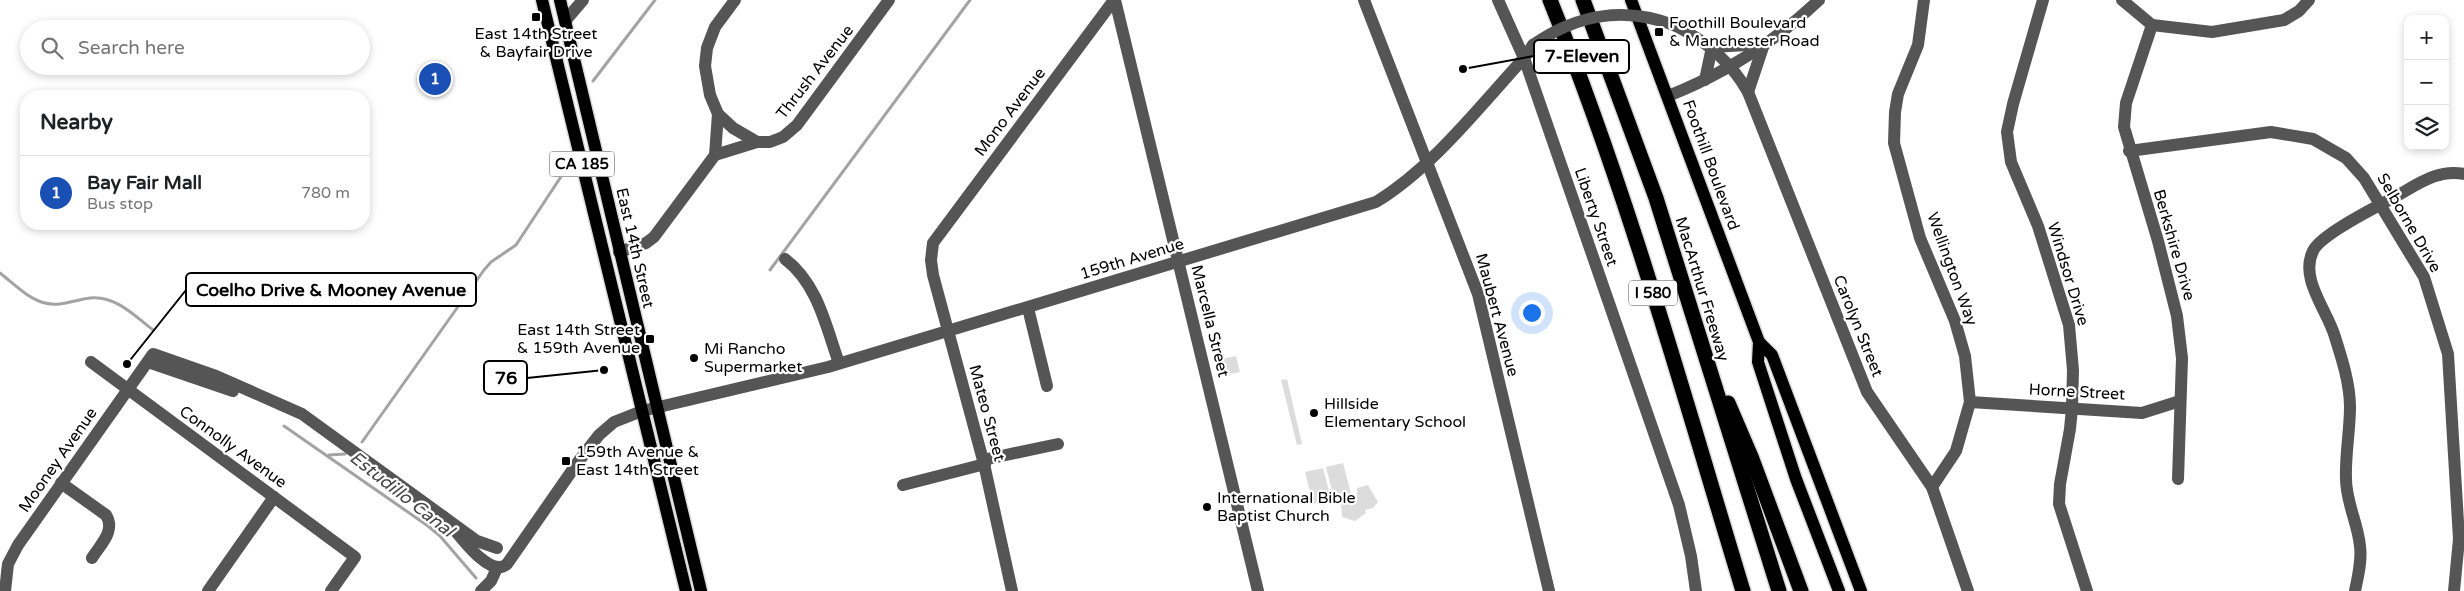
<!DOCTYPE html>
<html lang="en">
<head>
<meta charset="utf-8">
<style>
  :root { --surface:#fff; --page:#f2f2f2; --text:#202124; --muted:#757577; --line:#e0e0e0; --accent:#111827 }
  body { margin:0; font-family:"Varela Round",sans-serif; background:var(--page); color:var(--text) }
  .controls { position:absolute; right:15px; top:15px; display:grid; overflow:hidden; border-radius:10px; box-shadow:0 2px 8px #0003 }
  .controls button { width:45px; height:45px; display:grid; place-items:center; padding:0; border:0; border-bottom:1px solid var(--line); background:var(--surface); color:var(--text); font:25px sans-serif }
  .you { position:absolute; left:1531px; top:312px; width:18px; height:18px; margin:-12px; border:4px solid #fff; border-radius:50%; background:#1a73e8; box-shadow:0 0 0 8px #1a73e833 }
  .badge { display:grid; place-items:center; width:32px; height:32px; border-radius:50%; background:var(--accent); color:#fff; font-size:16px; font-weight:700 }
  .pin { position:absolute; translate:-50% -50%; border:2px solid #fff; box-shadow:0 1px 5px #0006 }
  .list { margin:0; padding:0; list-style:none }
  h2 { display:flex; justify-content:space-between; align-items:center; height:65px; margin:0; padding:0 20px; font-size:21px }
  h2 small { font-size:16px; font-weight:400; color:var(--muted) }
  .list li { display:grid; grid-template-columns:32px 1fr auto; gap:15px; align-items:center; box-sizing:border-box; height:75px; padding:0 20px; border-top:1px solid var(--line) }
  .list b { display:block; font-size:19px; white-space:nowrap }
  .list p { margin:0; font-size:16px; white-space:nowrap; color:var(--muted) }
  .list em { font-size:16px; font-style:normal; color:var(--muted) }
  .icon { flex:none; width:28px; height:28px; fill:none; stroke:currentColor; stroke-width:2; stroke-linecap:round; stroke-linejoin:round }
  .map { position:relative; flex:none; width:2464px; height:591px; overflow:hidden }
  .search { position:absolute; background:var(--surface); box-shadow:0 2px 8px #0003; left:20px; top:20px; width:350px; height:55px; display:flex; align-items:center; gap:12px; box-sizing:border-box; padding:0 18px; border-radius:28px; color:var(--muted); font-size:19px }
  .panel { position:absolute; background:var(--surface); box-shadow:0 2px 8px #0003; left:20px; top:90px; width:350px; height:140px; border-radius:20px }
  .map>svg:first-child { display:block }
</style>
</head>
<body>
<div class="map">
<svg width="2464" height="591" viewBox="0 0 2464 591">
  <rect width="100%" height="100%" fill="#fff"/>
  <g fill="#dcdcdc">
    <path d="M1236,356L1240,372L1220,376L1217,360Z"/>
    <path d="M1287,379L1302,444L1297,445L1281,380Z"/>
    <path d="M1343,463L1351,494L1334,498L1326,467Z"/>
    <path d="M1323,468L1331,499L1313,504L1305,472Z"/>
    <path d="M1368,485L1378,502L1373,508L1365,510L1366,513L1355,521L1342,517L1341,504L1357,501V488Z"/>
  </g>
  <g fill="none" stroke-linecap="round" stroke-linejoin="round">
    <g stroke="#a3a3a3" stroke-width="3">
      <path d="M593,81L655,0"/>
      <path d="M770,270L970,0"/>
      <path d="M0,273C13,283 28,299 45,303C60,307 74,300 90,298C115,295 135,316 153,330"/>
      <path d="M284,426L428,526L440,536L476,578"/>
      <path d="M362,442L484,270L491,262L516,245L568,166"/>
      <path d="M329,455L345,454"/>
    </g>
    <defs>
      <g id="major">
        <path d="M542,0L686,591"/>
        <path d="M560,0L701,591"/>
        <path d="M1631,0L1759,342L1772,355L1861,591"/>
        <path d="M1759,342L1758,362L1796,479L1839,591"/>
      </g>
      <g id="highway">
        <path d="M1550,0C1628,193 1683,393 1743,591"/>
        <path d="M1583,0L1656,198L1779,591"/>
        <path d="M1728,403L1752,459L1801,591"/>
      </g>
    </defs>
    <use href="#major" stroke="#dbdbdb" stroke-width="15"/>
    <use href="#highway" stroke="#dbdbdb" stroke-width="18"/>
    <g stroke="#555" stroke-width="12">
      <path d="M1115,0L1258,591"/>
      <path d="M1364,0L1478,294L1549,591"/>
      <path d="M1498,0L1524,58L1679,505L1691,556L1696,591"/>
      <path d="M1924,0L1918,45L1898,94L1895,112L1894,143L1920,238L1955,321L1965,356L1970,402L1956,451L1932,487"/>
      <path d="M2043,0L2013,104L2007,132L2011,162L2038,226L2069,325L2073,370L2072,408L2070,429L2060,484L2059,504L2087,591"/>
      <path d="M2122,0L2152,25L2212,32L2284,20L2299,11L2309,0"/>
      <path d="M565,21L583,0"/>
      <path d="M2152,25L2126,103L2124,127L2158,241L2177,316L2182,358L2178,479"/>
      <path d="M1676,26C1706,41 1731,62 1748,92L1867,392L1932,487L1968,591"/>
      <path d="M1705,80L1712,47L1764,44L1748,92"/>
      <path d="M1668,96C1723,74 1776,41 1819,0"/>
      <path d="M718,114L733,128L757,142"/>
      <path d="M2129,151L2271,132L2313,139L2346,158L2364,178L2424,277L2448,354L2459,539L2454,591"/>
      <path d="M715,155L718,114L710,95L705,66L707,48L715,27L735,0"/>
      <path d="M619,252L646,243L654,237L715,155L757,142H770L783,137L797,125L889,0"/>
      <path d="M785,259C818,284 826,327 839,363"/>
      <path d="M1028,308L1047,386"/>
      <path d="M91,362L355,557L331,591"/>
      <path d="M148,362L233,391"/>
      <path d="M1970,402L2142,413L2180,401"/>
      <path d="M61,483L106,515C116,531 100,545 92,558"/>
      <path d="M903,485L985,464L987,459L1058,444"/>
      <path d="M444,517C456,530 489,580 507,564L578,462L599,435L614,422L642,411L828,367L1376,202C1433,167 1479,107 1524,58L1533,45"/>
      <path d="M5,591L8,564L18,545L153,354L216,376L302,414L477,541L497,548"/>
      <path d="M208,591L274,497"/>
      <path d="M481,591L491,581L497,568"/>
      <path d="M1012,591L984,464L933,275L931,260L933,243L1114,0"/>
      <path d="M2355,591C2358,576 2362,561 2360,546C2358,524 2346,502 2346,479C2345,455 2350,431 2350,407C2350,384 2342,359 2335,337C2328,311 2299,279 2313,251C2320,235 2374,208 2391,199C2414,187 2437,168 2464,174"/>
    </g>
    <use href="#major" stroke="#000" stroke-width="12"/>
    <use href="#highway" stroke="#000" stroke-width="15"/>
    <path stroke="#555" stroke-width="12" d="M1533,45C1577,14 1626,6 1676,26"/>
  </g>
  <g fill="#000" stroke="#fff" stroke-width="2">
    <rect x="531" y="12" width="10" height="10" rx="2.5"/>
    <rect x="1654" y="27" width="10" height="10" rx="2.5"/>
    <rect x="645" y="334" width="10" height="10" rx="2.5"/>
    <circle cx="694" cy="358" r="5"/>
    <circle cx="1314" cy="413" r="5"/>
    <rect x="561" y="456" width="10" height="10" rx="2.5"/>
    <circle cx="1207" cy="507" r="5"/>
  </g>
  <g text-anchor="middle" dominant-baseline="central" stroke-width="4.5" stroke-linejoin="round" paint-order="stroke">
    <g fill="#fff" stroke="#4c4c4c" stroke-width="1">
      <rect x="549.5" y="151.5" width="65" height="25" rx="4"/>
      <rect x="1629" y="280.5" width="48" height="25" rx="4"/>
    </g>
    <g font-size="15" font-weight="bold" fill="#000">
      <text x="582" y="164">CA 185</text>
      <text x="1653" y="293">I 580</text>
    </g>
    <g font-size="16" fill="#000" stroke="#fff" text-anchor="start">
      <text x="1669" y="23">Foothill Boulevard<tspan x="1669" dy="18">&amp; Manchester Road</tspan></text>
      <text x="536" y="34" text-anchor="middle">East 14th Street<tspan x="536" dy="18">&amp; Bayfair Drive</tspan></text>
      <text x="640" y="330" text-anchor="end">East 14th Street<tspan x="640" dy="18">&amp; 159th Avenue</tspan></text>
      <text x="704" y="349">Mi Rancho<tspan x="704" dy="18">Supermarket</tspan></text>
      <text x="1324" y="404">Hillside<tspan x="1324" dy="18">Elementary School</tspan></text>
      <text x="576" y="452">159th Avenue &amp;<tspan x="576" dy="18">East 14th Street</tspan></text>
      <text x="1217" y="498">International Bible<tspan x="1217" dy="18">Baptist Church</tspan></text>
    </g>
    <g font-size="16" fill="#000" stroke="#fff">
      <text transform="translate(815 72) rotate(-52)">Thrush Avenue</text>
      <text transform="translate(1010 112) rotate(-53)">Mono Avenue</text>
      <text transform="translate(1711 165) rotate(70)">Foothill Boulevard</text>
      <text transform="translate(1596 217) rotate(71)">Liberty Street</text>
      <text transform="translate(2409 223) rotate(60)">Selborne Drive</text>
      <text transform="translate(2174 245) rotate(74)">Berkshire Drive</text>
      <text transform="translate(635 248) rotate(77)">East 14th Street</text>
      <text transform="translate(1132 259) rotate(-17)">159th Avenue</text>
      <text transform="translate(1952 269) rotate(70)">Wellington Way</text>
      <text transform="translate(2068 274) rotate(73)">Windsor Drive</text>
      <text transform="translate(1702 289) rotate(73)">MacArthur Freeway</text>
      <text transform="translate(1497 315) rotate(75)">Maubert Avenue</text>
      <text transform="translate(1210 321) rotate(76)">Marcella Street</text>
      <text transform="translate(1858 326) rotate(68)">Carolyn Street</text>
      <text transform="translate(2077 392) rotate(3)">Horne Street</text>
      <text transform="translate(987 413) rotate(75)">Mateo Street</text>
      <text transform="translate(233 447) rotate(36)">Connolly Avenue</text>
      <text transform="translate(58 460) rotate(-55)">Mooney Avenue</text>
    </g>
    <g font-size="18" font-style="italic" fill="#444" stroke="#fff">
      <text transform="translate(402 494) rotate(38)">Estudillo Canal</text>
    </g>
  </g>
  <path fill="none" stroke="#000" stroke-width="2" d="M1463 69L1534 56M127 364L186 290M604 370L527 378"/>
  <g fill="#000" stroke="#fff" stroke-width="2">
    <circle cx="1463" cy="69" r="5"/>
    <circle cx="127" cy="364" r="5"/>
    <circle cx="604" cy="370" r="5"/>
  </g>
  <g fill="#fff" stroke="#000" stroke-width="2">
    <rect x="1534" y="40" width="95" height="33" rx="5"/>
    <rect x="186" y="273" width="290" height="33" rx="5"/>
    <rect x="484" y="361" width="43" height="33" rx="5"/>
  </g>
  <g font-size="18" text-anchor="middle" font-weight="bold" fill="#000">
    <text x="1582" y="62">7-Eleven</text>
    <text x="331" y="296">Coelho Drive &amp; Mooney Avenue</text>
    <text x="506" y="384">76</text>
  </g>
</svg>
<div class="controls">
<button>+</button>
<button>−</button>
<button><svg class="icon" aria-label="layers" viewBox="0 0 24 24"><path d="M12 4l9 5-9 5-9-5zM3 14l9 5 9-5"/></svg></button>
</div>
<div class="you"></div>
<div class="pin badge" style="left:435px;top:79px;background:#1a4fb4">1</div>
<div class="search"><svg class="icon" aria-label="search" viewBox="0 0 24 24"><circle cx="10" cy="10" r="6"/><path d="M15 15l6 6"/></svg>Search here</div>
<section class="panel">
<h2>Nearby<small></small></h2>
<ul class="list">
<li><span class="badge" style="background:#1a4fb4">1</span><div><b>Bay Fair Mall</b><p>Bus stop</p></div><em>780 m</em></li>
</ul>
</section>
</div>
</body>
</html>
